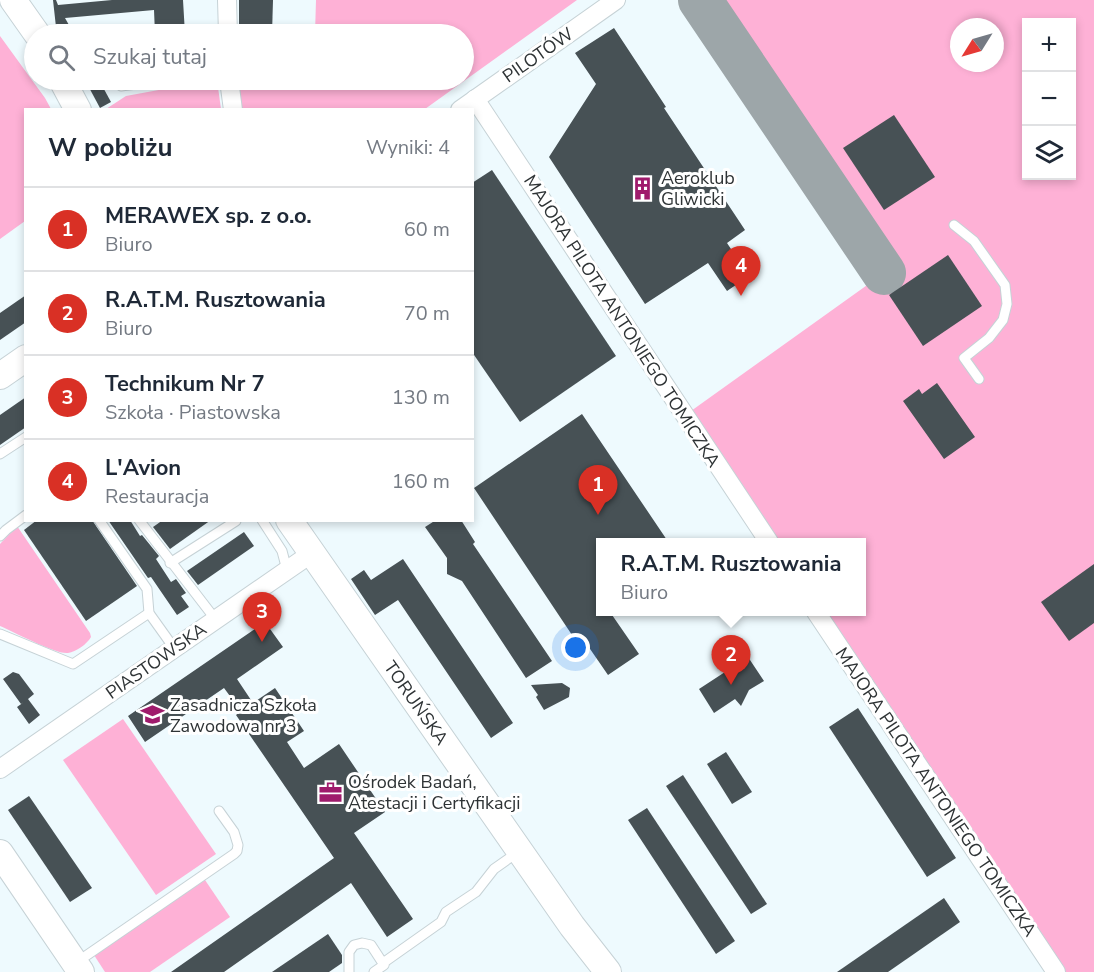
<!DOCTYPE html>
<html lang="pl">
<head>
<meta charset="utf-8">
<style>
  :root { --surface:#fff; --page:#f6f6f7; --text:#1f2937; --muted:#747a83; --line:#e0e1e3; --accent:#d93025 }
  body { margin:0; font-family:"Nunito Sans",sans-serif; background:var(--page); color:var(--text) }
  .controls { position:absolute; right:18px; top:18px; display:grid; overflow:hidden; border-radius:0px; box-shadow:0 3px 9px #0003 }
  .controls button { width:54px; height:54px; display:grid; place-items:center; padding:0; border:0; border-bottom:2px solid var(--line); background:var(--surface); color:var(--text); font:30px sans-serif }
  .compass { position:absolute; left:950px; top:18px; width:54px; height:54px; border-radius:50%; background:var(--surface); box-shadow:0 3px 9px #0003; rotate:233deg }
  .you { position:absolute; left:576px; top:648px; width:21px; height:21px; margin:-15px; border:4px solid #fff; border-radius:50%; background:#1a73e8; box-shadow:0 0 0 9px #1a73e833 }
  .badge { display:grid; place-items:center; width:39px; height:39px; border-radius:50%; background:var(--accent); color:#fff; font-size:20px; font-weight:700 }
  .pin { position:absolute; translate:-50% -50px; filter:drop-shadow(0 2px 3px #0008) }
  .pin::after { content:''; position:absolute; top:32px; width:21px; height:18px; background:inherit; clip-path:polygon(0 0,100% 0,50% 100%) }
  .popup { position:absolute; left:596px; top:538px; width:270px; height:78px; box-sizing:border-box; display:grid; place-content:center; border-radius:0px; background:var(--surface); filter:drop-shadow(0 2px 4px #0005); font-size:20px; white-space:nowrap; color:var(--muted) }
  .popup b { font-size:22px; color:var(--text) }
  .popup::after { content:''; position:absolute; left:50%; top:100%; margin-left:-12px; border:12px solid transparent; border-top-color:var(--surface) }
  .list { margin:0; padding:0; list-style:none }
  h2 { display:flex; justify-content:space-between; align-items:center; height:78px; margin:0; padding:0 24px; font-size:26px }
  h2 small { font-size:20px; font-weight:400; color:var(--muted) }
  .list li { display:grid; grid-template-columns:39px 1fr auto; gap:18px; align-items:center; box-sizing:border-box; height:84px; padding:0 24px; border-top:2px solid var(--line) }
  .list b { display:block; font-size:22px; white-space:nowrap }
  .list p { margin:0; font-size:20px; white-space:nowrap; color:var(--muted) }
  .list em { font-size:20px; font-style:normal; color:var(--muted) }
  .icon { flex:none; width:33px; height:33px; fill:none; stroke:currentColor; stroke-width:2; stroke-linecap:round; stroke-linejoin:round }
  .map { position:relative; flex:none; width:1094px; height:972px; overflow:hidden }
  .search { position:absolute; background:var(--surface); box-shadow:0 3px 9px #0003; left:24px; top:24px; width:450px; height:66px; display:flex; align-items:center; gap:15px; box-sizing:border-box; padding:0 21px; border-radius:33px; color:var(--muted); font-size:22px }
  .panel { position:absolute; background:var(--surface); box-shadow:0 3px 9px #0003; left:24px; top:108px; width:450px; height:414px; border-radius:0px }
  .map>svg:first-child { display:block }
</style>
</head>
<body>
<div class="map">
<svg width="1094" height="972" viewBox="0 0 1094 972">
  <rect width="100%" height="100%" fill="#eefafe"/>
  <g fill="#feb1d6" fill-rule="evenodd">
    <path d="M316,0H577L425,109H242L237,80H464V34H315Z"/>
    <path d="M700,0H1094V972H1056L816,612H861V542H769L684,416L884,273ZM1026,22H1072V176H1026ZM959,27H995V63H959Z"/>
    <path d="M0,36L45,98L51,109L26,110L25,221L0,239Z"/>
    <path d="M213,80H217L221,109H106L126,96Z"/>
    <path d="M17,526L90,633L91,637C87,644 76,652 68,653C57,655 12,631 0,626V544Z"/>
    <path d="M123,719L216,854L156,895L63,760Z"/>
    <path d="M205,880L230,917L150,972H105L94,955Z"/>
  </g>
  <g fill="none" stroke-linecap="round" stroke-linejoin="round">
    <path stroke="#9da6a9" stroke-width="44" d="M700,0L884,273"/>
  </g>
  <g fill="#475155">
    <path d="M53,0H56L58,5L112,0H183L185,34H155L154,10L65,18L74,34H60L56,27Z"/>
    <path d="M239,0H273L272,34H239Z"/>
    <path d="M614,28L666,107L664,108L745,230L727,243L749,276L727,291L708,263L645,304L549,157L596,84L575,53Z"/>
    <path d="M85,80H99L111,102L100,108Z"/>
    <path d="M894,115L935,177L884,210L843,148Z"/>
    <path d="M492,170L616,356L520,422L472,352V183Z"/>
    <path d="M948,255L982,306L923,346L889,295Z"/>
    <path d="M26,295V322L0,340V313Z"/>
    <path d="M937,383L975,437L944,459L903,401L919,389L922,394Z"/>
    <path d="M26,397V427L0,445V415Z"/>
    <path d="M582,414L669,543H600V612H610L639,654L608,675L588,646L582,650L474,488Z"/>
    <path d="M37,520H92L137,586L86,621L24,530Z"/>
    <path d="M108,520H130L140,536L142,535L159,556L156,559L171,582L176,579L186,593L181,596L189,607L177,615L151,577L148,578Z"/>
    <path d="M163,520H211L170,549L153,527Z"/>
    <path d="M436,520H461L475,542L473,544L552,661L526,678L462,581L447,574V558L425,527Z"/>
    <path d="M244,532L254,546L198,585L187,571Z"/>
    <path d="M403,559L513,723L491,738L398,600L375,615L351,579L364,570L371,580Z"/>
    <path d="M1094,564V623L1069,641L1041,602Z"/>
    <path d="M265,622L283,647L237,679L253,703L275,688L304,731L287,742L304,768L339,744L385,812L354,833L413,919L387,937L351,883L224,972H171L334,858L236,715L241,711L224,688L145,742L128,716Z"/>
    <path d="M748,657L764,681L749,690L741,706L735,699L714,713L699,689Z"/>
    <path d="M13,672L19,674L34,694L28,699L40,715L29,724L17,707L24,702L21,704L3,679Z"/>
    <path d="M562,683L570,688L569,697L544,710L536,697L538,695L531,685Z"/>
    <path d="M858,708L956,858L927,877L829,727Z"/>
    <path d="M726,752L752,792L732,804L707,764Z"/>
    <path d="M683,775L767,904L751,914L666,786Z"/>
    <path d="M29,796L92,888L70,902L8,810Z"/>
    <path d="M647,808L735,941L716,954L628,820Z"/>
    <path d="M944,898L960,922L888,972H837Z"/>
    <path d="M328,934L342,955V963L329,972H272Z"/>
  </g>
  <g fill="none" stroke-linecap="round" stroke-linejoin="round">
    <defs>
      <g id="lane">
        <path d="M112,80L121,86L169,80"/>
        <path d="M954,225L974,241L1005,285L1007,304L1003,320L989,338L964,358L979,379"/>
        <path d="M0,454L26,437"/>
        <path d="M99,520L147,589L149,613L174,648"/>
        <path d="M139,520L216,620"/>
        <path d="M262,520L282,551L287,570"/>
        <path d="M0,536L6,530L26,515"/>
        <path d="M170,563L236,521"/>
        <path d="M0,634L73,664L149,613"/>
        <path d="M77,962L234,854L237,851L238,845L234,832L219,811"/>
        <path d="M383,963L441,922L446,912L476,892L494,869L518,852"/>
        <path d="M349,972V952L354,945L362,943L371,945L384,965L374,972"/>
      </g>
      <g id="street">
        <path d="M227,0L228,34"/>
        <path d="M229,80L233,110"/>
        <path d="M475,99L769,542"/>
        <path d="M460,110L616,0"/>
        <path d="M816,612L1056,972"/>
        <path d="M0,769L312,553"/>
      </g>
      <g id="secondary">
        <path d="M13,0L37,34"/>
        <path d="M62,80L78,110"/>
        <path d="M0,376L26,358"/>
        <path d="M289,520L572,926L608,972"/>
        <path d="M0,853L81,972"/>
      </g>
    </defs>
    <use href="#lane" stroke="#c6d2d6" stroke-width="11"/>
    <use href="#street" stroke="#c6d2d6" stroke-width="20"/>
    <use href="#secondary" stroke="#c6d2d6" stroke-width="28"/>
    <use href="#lane" stroke="#fff" stroke-width="9"/>
    <use href="#street" stroke="#fff" stroke-width="18"/>
    <use href="#secondary" stroke="#fff" stroke-width="26"/>
  </g>
  <defs>
    <symbol id="building-bare" viewBox="-9 -9 18 18"><path d="M-4-6H4V6H1V3H-1V6H-4ZM-2.5-4.3h1.7v1.8h-1.7ZM.8-4.3h1.7v1.8H.8ZM-2.5-1h1.7V.8h-1.7ZM.8-1h1.7V.8H.8Z" fill="#9f1b6c" stroke="#fff" stroke-width="2.5" paint-order="stroke"/></symbol>
    <symbol id="school-bare" viewBox="-9 -9 18 18"><path d="M0-5L7-2L0 1L-7-2ZM-4 1L0 2.5L4 1V4Q0 6-4 4Z" fill="#9f1b6c" stroke="#fff" stroke-width="2.5" paint-order="stroke"/></symbol>
    <symbol id="office-bare" viewBox="-9 -9 18 18"><path d="M-6-3h4V-5.5h4V-3h4V5H-6ZM-1-4.5V-3h2v-1.5ZM-6 0V1H6V0Z" fill="#9f1b6c" stroke="#fff" stroke-width="2.5" paint-order="stroke"/></symbol>
  </defs>
  <g fill-rule="evenodd">
    <use href="#building-bare" x="626" y="172" width="33" height="33"/>
    <use href="#school-bare" x="136" y="698" width="33" height="33"/>
    <use href="#office-bare" x="314" y="776" width="33" height="33"/>
  </g>
  <g text-anchor="middle" dominant-baseline="central" stroke-width="6" stroke-linejoin="round" paint-order="stroke">
    <g font-size="18" fill="#2e3335" stroke="#fff">
      <text transform="translate(538 55) rotate(-35)">PILOTÓW</text>
      <text transform="translate(622 321) rotate(57)">MAJORA PILOTA ANTONIEGO TOMICZKA</text>
      <text transform="translate(156 661) rotate(-35)">PIASTOWSKA</text>
      <text transform="translate(416 703) rotate(55)">TORUŃSKA</text>
      <text transform="translate(936 792) rotate(56)">MAJORA PILOTA ANTONIEGO TOMICZKA</text>
    </g>
    <g font-size="18" fill="#2e3335" stroke="#fff" text-anchor="start">
      <text x="661" y="178">Aeroklub<tspan x="661" dy="21">Gliwicki</tspan></text>
      <text x="170" y="705">Zasadnicza Szkoła<tspan x="170" dy="21">Zawodowa nr 3</tspan></text>
      <text x="348" y="782">Ośrodek Badań,<tspan x="348" dy="21">Atestacji i Certyfikacji</tspan></text>
    </g>
  </g>
</svg>
<div class="controls">
<button>+</button>
<button>−</button>
<button><svg class="icon" aria-label="layers" viewBox="0 0 24 24"><path d="M12 4l9 5-9 5-9-5zM3 14l9 5 9-5"/></svg></button>
</div>
<svg class="compass" viewBox="-18 -18 36 36"><path d="M0-13l5 13h-10z" fill="#e53935"/><path d="M0 13l5-13h-10z" fill="#747a83"/></svg>
<div class="you"></div>
<div class="pin badge" style="left:598px;top:515px">1</div>
<div class="pin badge" style="left:731px;top:685px">2</div>
<div class="popup"><b>R.A.T.M. Rusztowania</b>Biuro</div>
<div class="pin badge" style="left:262px;top:642px">3</div>
<div class="pin badge" style="left:741px;top:296px">4</div>
<div class="search"><svg class="icon" aria-label="search" viewBox="0 0 24 24"><circle cx="10" cy="10" r="6"/><path d="M15 15l6 6"/></svg>Szukaj tutaj</div>
<section class="panel">
<h2>W pobliżu<small>Wyniki: 4</small></h2>
<ul class="list">
<li><span class="badge">1</span><div><b>MERAWEX sp. z o.o.</b><p>Biuro</p></div><em>60 m</em></li>
<li><span class="badge">2</span><div><b>R.A.T.M. Rusztowania</b><p>Biuro</p></div><em>70 m</em></li>
<li><span class="badge">3</span><div><b>Technikum Nr 7</b><p>Szkoła · Piastowska</p></div><em>130 m</em></li>
<li><span class="badge">4</span><div><b>L'Avion</b><p>Restauracja</p></div><em>160 m</em></li>
</ul>
</section>
</div>
</body>
</html>
